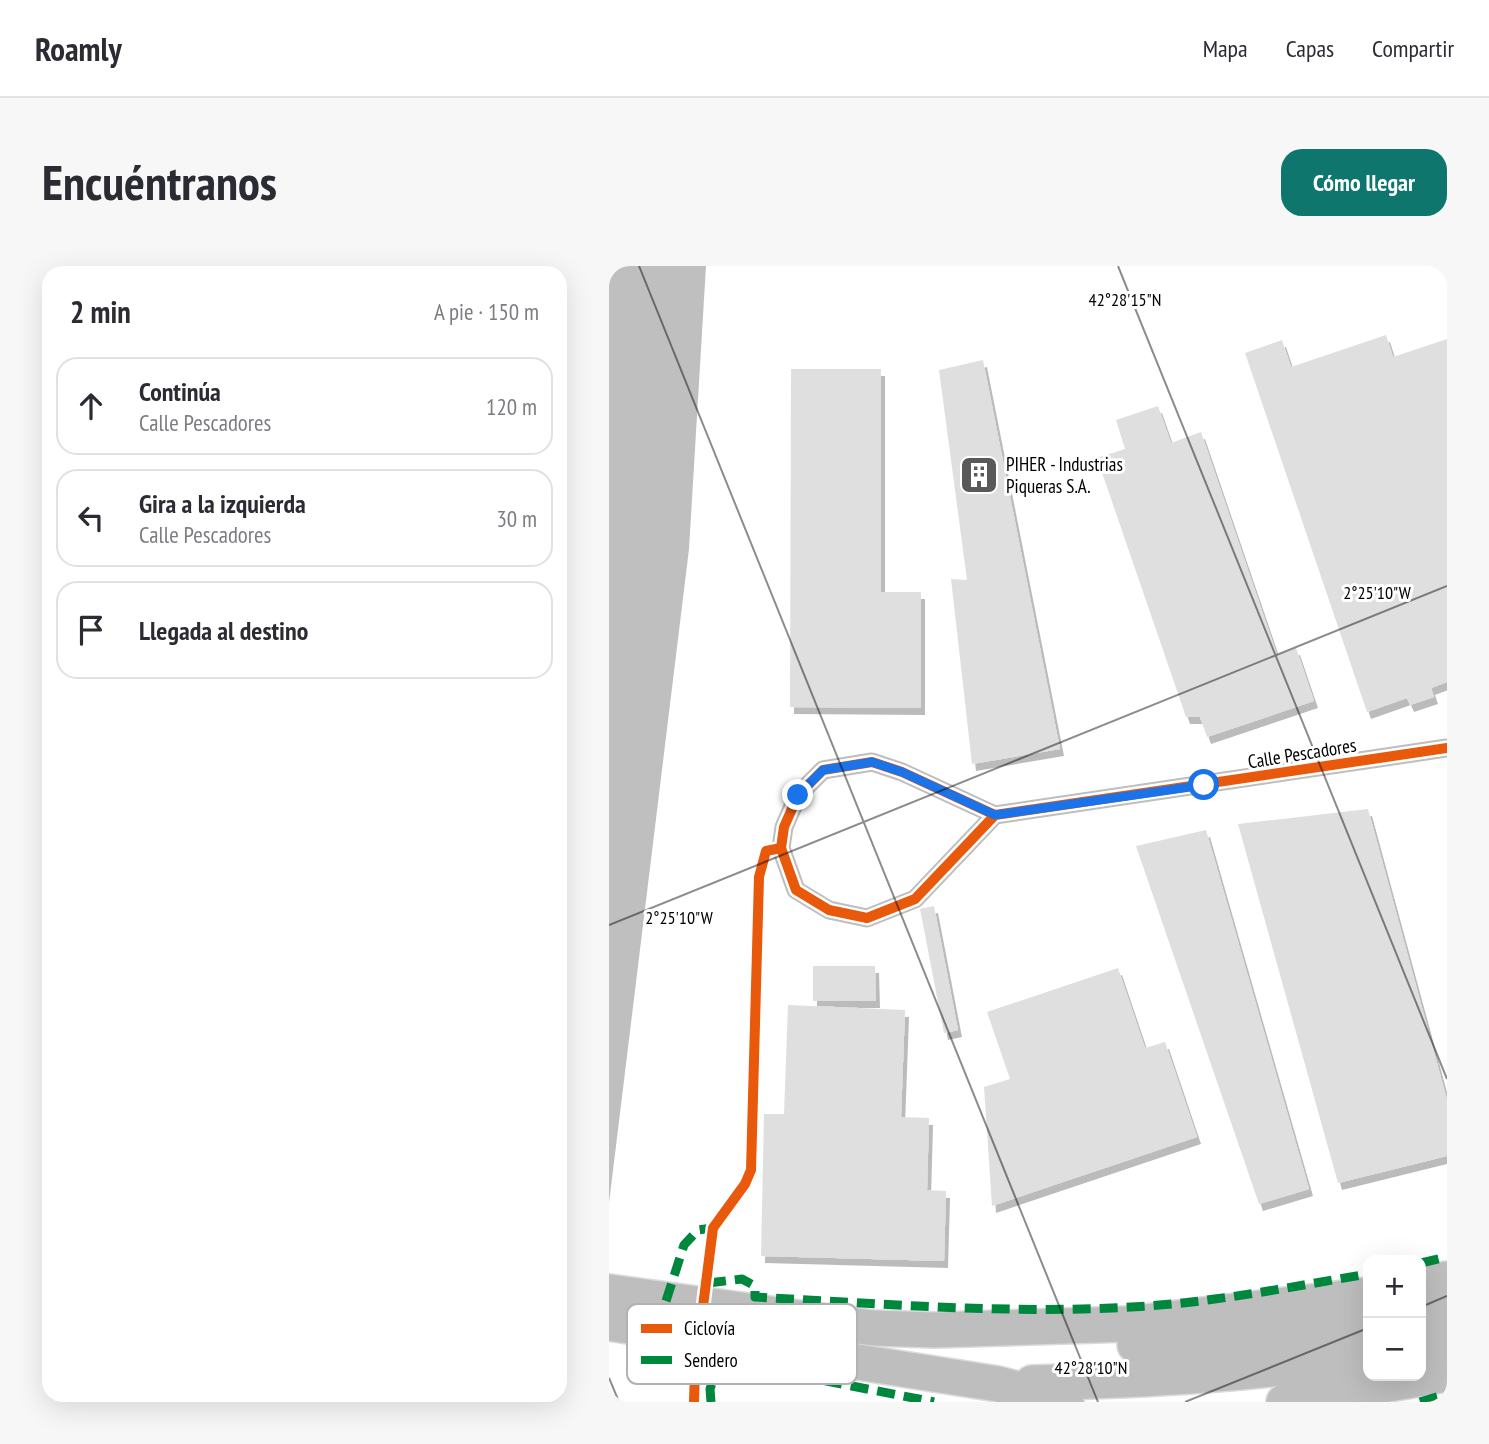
<!DOCTYPE html>
<html lang="es">
<head>
<meta charset="utf-8">
<style>
  :root { --surface:#fff; --page:#f7f7f7; --text:#2b2b33; --muted:#7c7c81; --line:#e1e1e2; --accent:#0f766e }
  body { margin:0; font-family:"PT Sans Narrow",sans-serif; background:var(--page); color:var(--text) }
  .controls { position:absolute; right:21px; bottom:21px; display:grid; overflow:hidden; border-radius:14px; box-shadow:0 7px 28px #0002 }
  .controls button { width:63px; height:63px; display:grid; place-items:center; padding:0; border:0; border-bottom:2px solid var(--line); background:var(--surface); color:var(--text); font:35px sans-serif }
  .stop { position:absolute; width:21px; height:21px; margin:-16px; border:5px solid #1a73e8; border-radius:50%; background:#fff }
  .stop.end { background:#1a73e8; border-color:#fff; box-shadow:0 2px 7px #0008 }
  .list { margin:0; padding:0; list-style:none }
  h2 { display:flex; justify-content:space-between; align-items:center; height:91px; margin:0; padding:0 28px; font-size:30px }
  h2 small { font-size:23px; font-weight:400; color:var(--muted) }
  .list li { display:grid; grid-template-columns:46px 1fr auto; gap:21px; align-items:center; box-sizing:border-box; height:98px; margin:0 14px 14px; padding:0 14px; border:2px solid var(--line); border-radius:21px }
  .list b { display:block; font-size:26px; white-space:nowrap }
  .list p { margin:0; font-size:23px; white-space:nowrap; color:var(--muted) }
  .list em { font-size:23px; font-style:normal; color:var(--muted) }
  .icon { flex:none; width:38px; height:38px; fill:none; stroke:currentColor; stroke-width:2; stroke-linecap:round; stroke-linejoin:round }
  .map { position:relative; flex:none; width:838px; height:1136px; overflow:hidden; border-radius:21px }
  header { display:flex; align-items:center; gap:42px; box-sizing:border-box; height:98px; padding:0 35px; background:var(--surface); border-bottom:2px solid var(--line) }
  header strong { font-size:33px }
  nav { display:flex; gap:38px; margin-inline-start:auto; font-size:24px }
  .intro { display:flex; align-items:center; justify-content:space-between; box-sizing:border-box; height:168px; padding:0 42px }
  h1 { margin:0; font-size:49px }
  .button { padding:18px 32px; border-radius:21px; background:var(--accent); color:#fff; font-size:24px; font-weight:700 }
  main { display:flex; gap:42px; padding:0 42px }
  aside { flex:1; background:var(--surface); border-radius:21px; box-shadow:0 7px 28px #0002 }
  .map>svg:first-child { display:block }
</style>
</head>
<body>
<header>
<strong>Roamly</strong>
<nav><a>Mapa</a><a>Capas</a><a>Compartir</a></nav>
</header>
<div class="intro"><h1>Encuéntranos</h1><a class="button">Cómo llegar</a></div>
<main>
<aside>
<h2>2 min<small>A pie · 150 m</small></h2>
<ul class="list">
<li><svg class="icon" aria-label="ahead" viewBox="0 0 24 24"><path d="M12 20V5M6 11l6-6 6 6"/></svg><div><b>Continúa</b><p>Calle Pescadores</p></div><em>120 m</em></li>
<li><svg class="icon" aria-label="left" viewBox="0 0 24 24"><path d="M17 20v-9H6M10 6l-5 5 5 5"/></svg><div><b>Gira a la izquierda</b><p>Calle Pescadores</p></div><em>30 m</em></li>
<li><svg class="icon" aria-label="arrive" viewBox="0 0 24 24"><path d="M6 21V4h12l-3 4 3 4H6"/></svg><div><b>Llegada al destino</b></div></li>
</ul>
</aside>
<div class="map">
<svg width="838" height="1136" viewBox="0 0 838 1136">
  <defs>
    <filter id="shadow"><feDropShadow dx="4" dy="7" stdDeviation="0" flood-color="#0004"/></filter>
  </defs>
  <rect width="100%" height="100%" fill="#fff"/>
  <path fill="#bfbfbf" d="M0,0H97L80,283L0,937Z"/>
  <g fill="#dfdfdf" filter="url(#shadow)">
    <path d="M777,69L784,91L838,73V416L822,422L825,431L801,439L798,432L758,446L636,87L673,74L682,101Z"/>
    <path d="M374,94L451,483L363,498L342,313L358,314L330,104Z"/>
    <path d="M182,103H272V326H312V442L181,441Z"/>
    <path d="M549,140L562,177L592,166L668,389L687,382L705,435L598,471L591,451H577L488,192L516,183L507,154Z"/>
    <path d="M759,543L838,834V890L729,917L629,558Z"/>
    <path d="M597,564L700,923L650,938L527,580Z"/>
    <path d="M325,640L349,764L335,767L311,643Z"/>
    <path d="M204,700H266L267,735H204Z"/>
    <path d="M509,702L536,782L556,776L588,871L383,940L375,821L401,813L378,746Z"/>
    <path d="M179,739L296,744L292,851L320,852L318,924L337,925L335,995L152,990L155,848H175Z"/>
  </g>
  <g fill="none" stroke-linecap="round" stroke-linejoin="round">
    <defs>
      <g id="highway">
        <path d="M812,1019L838,1013"/>
        <path d="M0,1026L264,1062L326,1064L519,1058L759,1029"/>
        <path d="M812,1048L838,1042"/>
        <path d="M0,1057L389,1118L457,1136"/>
        <path d="M526,1079L591,1078L759,1058"/>
        <path d="M812,1080L838,1074"/>
        <path d="M423,1117C536,1114 648,1109 759,1089"/>
        <path d="M675,1136L838,1108"/>
      </g>
    </defs>
    <use href="#highway" stroke="#dbdbdb" stroke-width="38"/>
    <path stroke="#bebebe" stroke-width="19" d="M386,549L306,633L258,652L220,644L187,624L172,582L175,561L189,529L214,504L263,496L293,506L386,549L838,482"/>
    <use href="#highway" stroke="#bebebe" stroke-width="35"/>
    <g stroke="#00873e" stroke-width="9" stroke-dasharray="18 9" stroke-linecap="butt">
      <path d="M812,997L838,991"/>
      <path d="M99,1017L133,1013L146,1020V1031C277,1038 408,1049 539,1040C613,1035 686,1020 759,1008"/>
      <path d="M57,1035L75,979L89,964L104,962"/>
      <path d="M112,1090L134,1093L140,1100L325,1136"/>
      <path d="M102,1136L101,1123L113,1088"/>
      <path d="M811,1136L838,1128"/>
    </g>
    <defs>
      <g id="cycleway">
        <path d="M386,549L306,633L258,652L220,644L187,624L172,582L175,561L189,529L214,504L263,496L293,506L386,549L838,482"/>
        <path d="M85,1136L86,1103L104,962L136,918L142,904L150,611L157,585L172,582"/>
      </g>
    </defs>
    <use href="#cycleway" stroke="#fff" stroke-width="15"/>
    <use href="#cycleway" stroke="#e8590c" stroke-width="10"/>
  </g>
  <g fill="none" stroke-linecap="round" stroke-linejoin="round">
    <path stroke="#1a73e8" stroke-width="9" d="M189,529L214,504L263,496L293,506L386,549L595,519"/>
  </g>
  <path fill="none" stroke="#000" stroke-width="2" stroke-opacity="0.45" d="M30,0L489,1136M509,0L838,813M0,659L838,320M812,1041L838,1030M0,1112L10,1136M576,1136L759,1062"/>
  <defs>
    <symbol id="building-square" viewBox="-11 -11 22 22"><rect x="-9" y="-9" width="18" height="18" rx="4" fill="#595959" stroke="#fff"/><path d="M-4-6H4V6H1V3H-1V6H-4ZM-2.5-4.3h1.7v1.8h-1.7ZM.8-4.3h1.7v1.8H.8ZM-2.5-1h1.7V.8h-1.7ZM.8-1h1.7V.8H.8Z" fill="#fff"/></symbol>
  </defs>
  <g fill-rule="evenodd">
    <use href="#building-square" x="348" y="187" width="44" height="44"/>
  </g>
  <g text-anchor="middle" dominant-baseline="central" stroke-width="6" stroke-linejoin="round" paint-order="stroke">
    <g font-size="19" fill="#000" stroke="#fff" text-anchor="start">
      <text x="397" y="198">PIHER - Industrias<tspan x="397" dy="22">Piqueras S.A.</tspan></text>
    </g>
    <g font-size="19" fill="#000" stroke="#fff">
      <text transform="translate(693 487) rotate(-9)">Calle Pescadores</text>
    </g>
  </g>
  <rect x="18" y="1038" width="230" height="80" rx="10" fill="#fff" stroke="#b2b2b2" stroke-width="2"/>
  <rect x="32" y="1058" width="31" height="9" fill="#e8590c"/>
  <rect x="32" y="1090" width="31" height="8" fill="#00873e"/>
  <g font-size="19" fill="#000">
    <text x="75" y="1069">Ciclovía</text>
    <text x="75" y="1101">Sendero</text>
  </g>
  <g font-size="18" text-anchor="middle" fill="#000" stroke="#fff" stroke-width="6" stroke-linejoin="round" paint-order="stroke">
    <text x="516" y="40">42°28'15"N</text>
    <text x="768" y="333">2°25'10"W</text>
    <text x="70" y="658">2°25'10"W</text>
    <text x="482" y="1108">42°28'10"N</text>
  </g>
</svg>
<div class="controls">
<button>+</button>
<button>−</button>
</div>
<div class="stop" style="left:595px;top:519px"></div>
<div class="stop end" style="left:189px;top:529px"></div>
</div>
</main>
</body>
</html>
